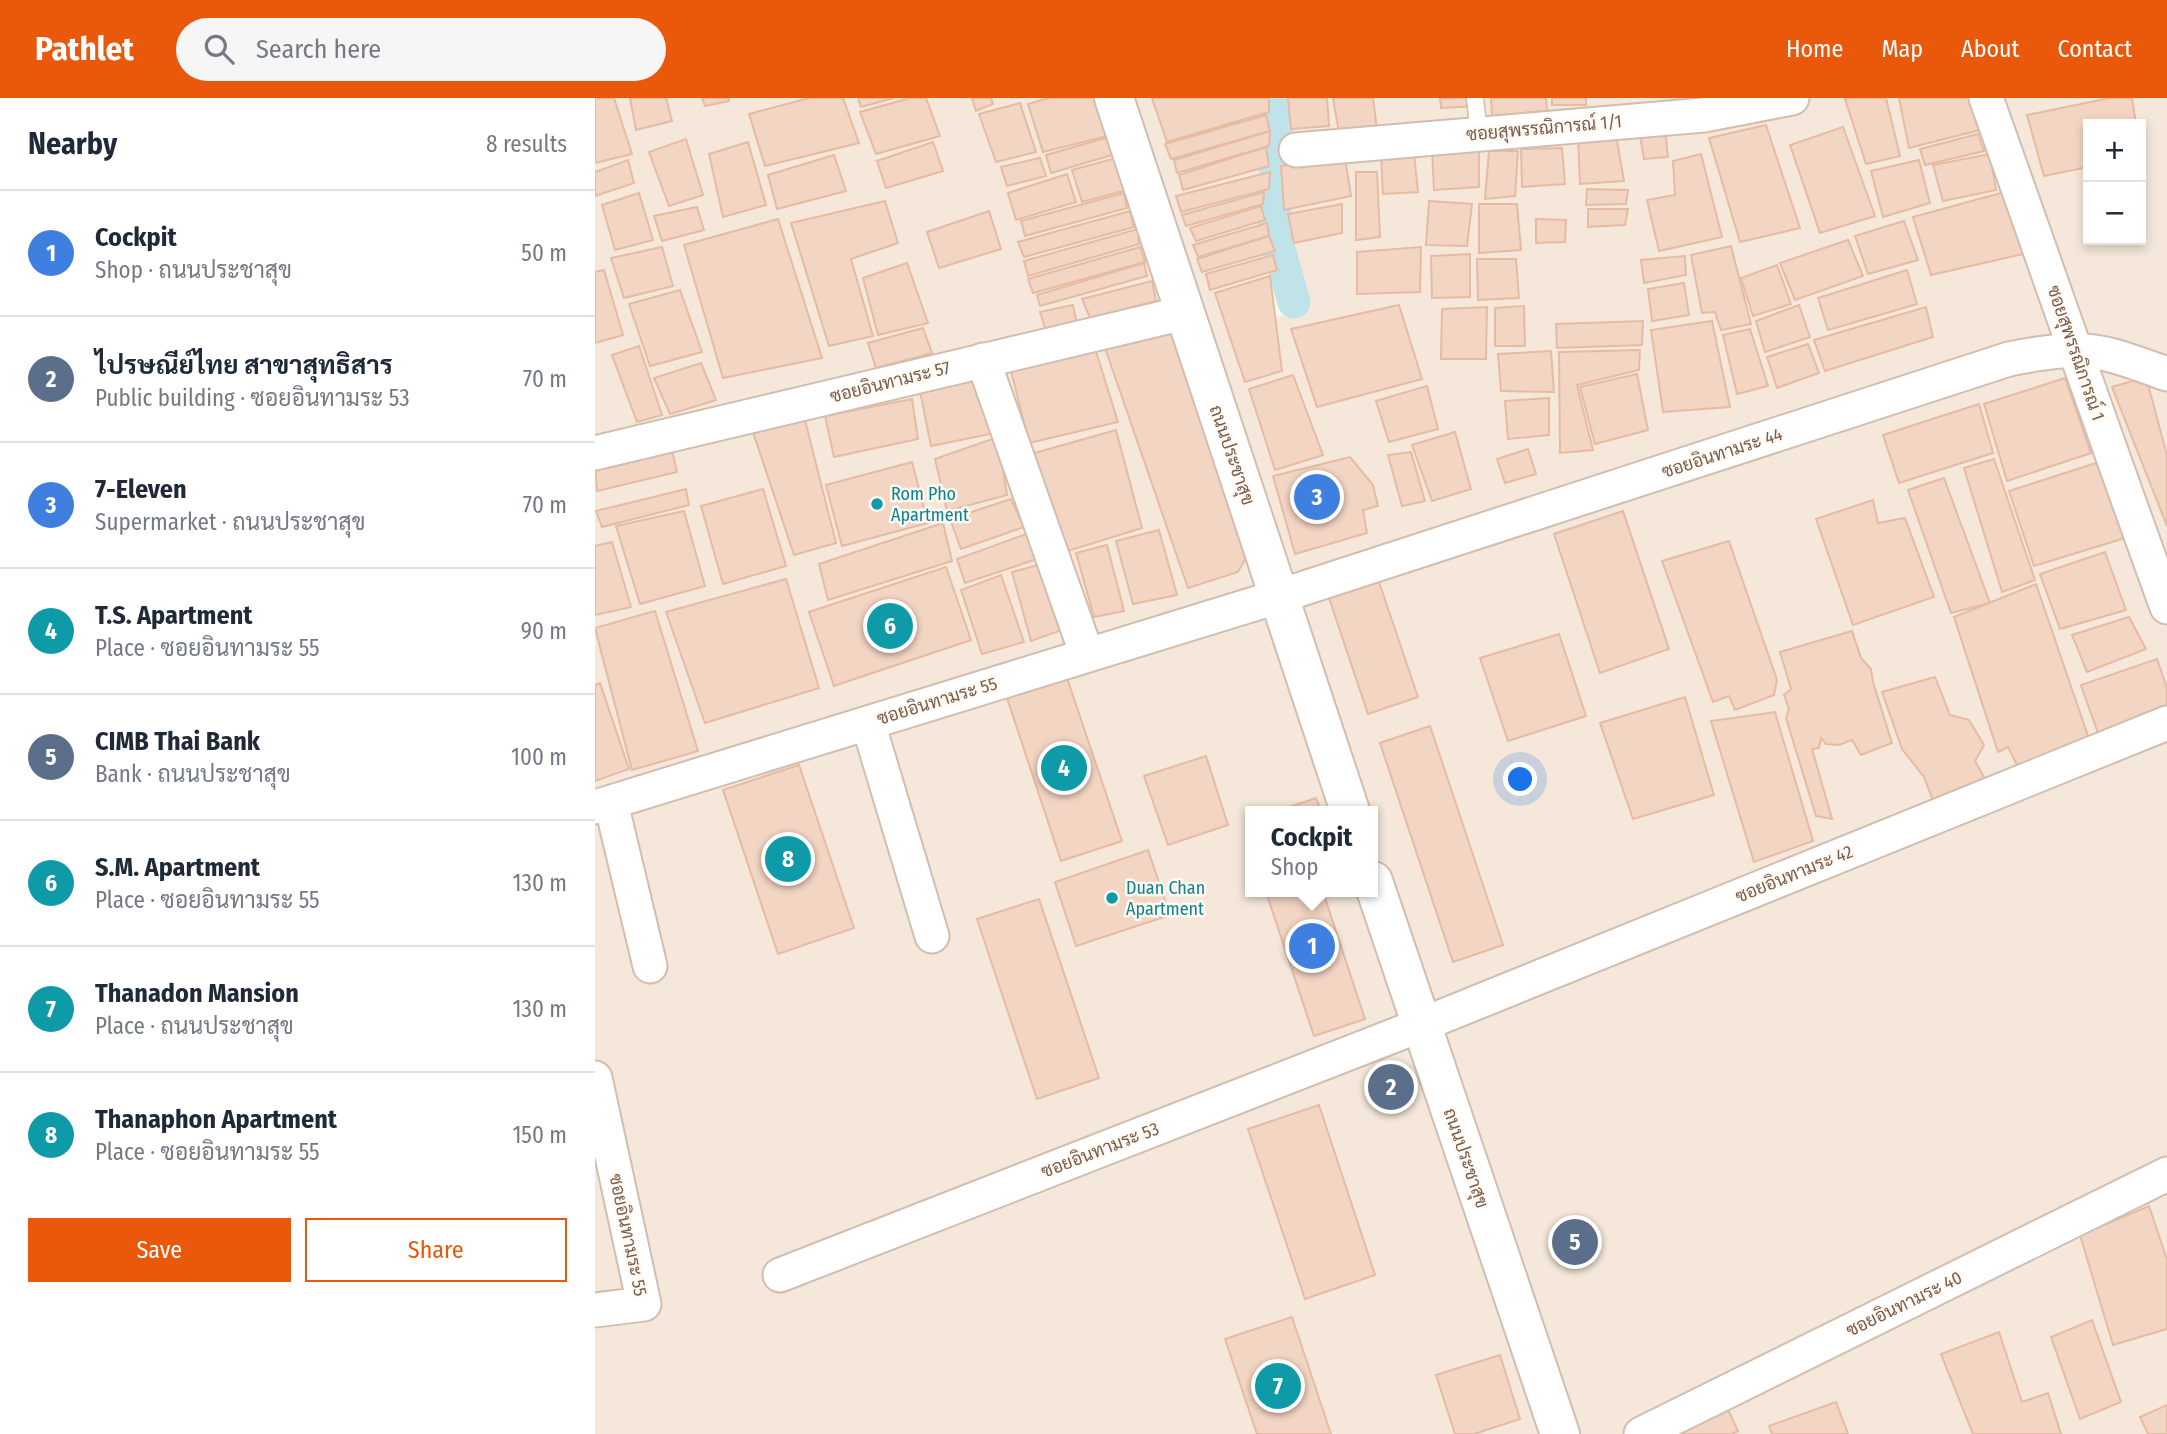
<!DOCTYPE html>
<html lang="en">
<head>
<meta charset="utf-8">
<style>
  :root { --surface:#fff; --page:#f6f6f7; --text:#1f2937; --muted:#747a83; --line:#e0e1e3; --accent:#ea580c }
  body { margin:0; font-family:"Fira Sans Condensed",Sarabun,sans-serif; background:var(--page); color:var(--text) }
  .controls { position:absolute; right:21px; top:21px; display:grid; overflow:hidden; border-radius:0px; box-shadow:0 4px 10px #0003 }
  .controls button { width:63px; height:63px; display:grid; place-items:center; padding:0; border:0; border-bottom:2px solid var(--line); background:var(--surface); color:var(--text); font:35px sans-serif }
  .you { position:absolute; left:926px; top:682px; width:24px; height:24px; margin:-18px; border:5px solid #fff; border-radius:50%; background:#1a73e8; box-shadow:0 0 0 10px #1a73e833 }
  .badge { display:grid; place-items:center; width:46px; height:46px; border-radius:50%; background:var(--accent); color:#fff; font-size:23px; font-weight:700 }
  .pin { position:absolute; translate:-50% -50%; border:4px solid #fff; box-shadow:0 2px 7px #0006 }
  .popup { position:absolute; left:650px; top:708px; width:133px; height:91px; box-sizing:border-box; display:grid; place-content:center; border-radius:0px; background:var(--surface); filter:drop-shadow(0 2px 5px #0005); font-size:23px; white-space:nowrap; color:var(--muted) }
  .popup b { font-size:26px; color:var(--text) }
  .popup::after { content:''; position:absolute; left:50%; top:100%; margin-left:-14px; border:14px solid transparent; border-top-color:var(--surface) }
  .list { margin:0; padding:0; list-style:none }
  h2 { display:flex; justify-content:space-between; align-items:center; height:91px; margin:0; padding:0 28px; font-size:30px }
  h2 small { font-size:23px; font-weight:400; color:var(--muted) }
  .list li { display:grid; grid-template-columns:46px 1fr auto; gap:21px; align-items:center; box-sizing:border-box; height:126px; padding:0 28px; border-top:2px solid var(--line) }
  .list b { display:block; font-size:26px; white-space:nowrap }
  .list p { margin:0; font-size:23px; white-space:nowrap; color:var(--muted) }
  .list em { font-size:23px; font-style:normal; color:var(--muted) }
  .actions { display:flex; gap:14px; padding:21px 28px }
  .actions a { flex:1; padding:16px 0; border:2px solid var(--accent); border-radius:0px; text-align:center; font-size:24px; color:var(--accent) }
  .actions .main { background:var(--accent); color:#fff }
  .icon { flex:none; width:38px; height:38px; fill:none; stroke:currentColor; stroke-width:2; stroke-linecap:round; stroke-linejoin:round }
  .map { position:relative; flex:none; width:1572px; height:1336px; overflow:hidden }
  header { display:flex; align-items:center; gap:42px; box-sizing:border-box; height:98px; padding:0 35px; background:var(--accent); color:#fff }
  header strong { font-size:33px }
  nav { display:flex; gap:38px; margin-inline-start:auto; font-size:24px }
  .search { width:490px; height:63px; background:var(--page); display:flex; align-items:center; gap:18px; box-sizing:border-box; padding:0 24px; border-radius:38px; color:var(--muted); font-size:26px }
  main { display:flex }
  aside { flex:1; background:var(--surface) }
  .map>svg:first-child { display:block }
</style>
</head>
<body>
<header>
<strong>Pathlet</strong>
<div class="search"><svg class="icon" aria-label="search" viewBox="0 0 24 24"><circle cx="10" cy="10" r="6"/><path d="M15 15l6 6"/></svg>Search here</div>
<nav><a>Home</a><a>Map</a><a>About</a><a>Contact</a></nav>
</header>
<main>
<aside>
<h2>Nearby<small>8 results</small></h2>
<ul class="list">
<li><span class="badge" style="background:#3f7fe0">1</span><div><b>Cockpit</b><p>Shop · ถนนประชาสุข</p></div><em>50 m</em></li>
<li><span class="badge" style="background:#5c6f8a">2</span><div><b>ไปรษณีย์ไทย สาขาสุทธิสาร</b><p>Public building · ซอยอินทามระ 53</p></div><em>70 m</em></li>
<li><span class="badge" style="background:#3f7fe0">3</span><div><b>7-Eleven</b><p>Supermarket · ถนนประชาสุข</p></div><em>70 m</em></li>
<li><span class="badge" style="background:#0f9aa8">4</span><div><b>T.S. Apartment</b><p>Place · ซอยอินทามระ 55</p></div><em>90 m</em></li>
<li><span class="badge" style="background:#5c6f8a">5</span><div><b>CIMB Thai Bank</b><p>Bank · ถนนประชาสุข</p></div><em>100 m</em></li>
<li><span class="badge" style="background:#0f9aa8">6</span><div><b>S.M. Apartment</b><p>Place · ซอยอินทามระ 55</p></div><em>130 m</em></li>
<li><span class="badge" style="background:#0f9aa8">7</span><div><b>Thanadon Mansion</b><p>Place · ถนนประชาสุข</p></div><em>130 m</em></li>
<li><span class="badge" style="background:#0f9aa8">8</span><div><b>Thanaphon Apartment</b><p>Place · ซอยอินทามระ 55</p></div><em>150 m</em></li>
</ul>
<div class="actions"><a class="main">Save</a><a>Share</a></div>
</aside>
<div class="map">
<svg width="1572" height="1336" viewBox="0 0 1572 1336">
  <rect width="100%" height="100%" fill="#fdf6ec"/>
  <path fill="#f5e8da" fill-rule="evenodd" d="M0,0H674L676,221L707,212L684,129L690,67L688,0H1572V1336H0ZM1493,26H1546V142H1493ZM656,713H778V794H656Z"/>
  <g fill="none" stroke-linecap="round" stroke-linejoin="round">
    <path stroke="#bfe3e8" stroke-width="33" d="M683,0L679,134L699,204"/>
  </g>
  <g fill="#f3d5c3" stroke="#e6bba3" stroke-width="2">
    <path d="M0,0H19L37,56L0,65Z"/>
    <path d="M35,0H71L77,23L41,32Z"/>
    <path d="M107,0H133L134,3L110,8Z"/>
    <path d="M214,0H248L264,45L170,68L154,16Z"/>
    <path d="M263,0H299L266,9Z"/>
    <path d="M315,0H331L345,38L281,56L265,14Z"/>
    <path d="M377,0H396L398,6L381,13Z"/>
    <path d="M454,0H508L520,36L448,54L433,6Z"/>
    <path d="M557,0H674V14L572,44Z"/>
    <path d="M693,0H732L734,28L696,31Z"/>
    <path d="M738,0H778L782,31L744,35Z"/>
    <path d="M845,0H880L881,8L846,10Z"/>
    <path d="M896,0H951L952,13L897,18Z"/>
    <rect x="957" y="0" width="34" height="7"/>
    <path d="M1254,0H1291L1305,58L1271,66L1250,1Z"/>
    <path d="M1304,0H1382L1393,30L1314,50Z"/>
    <path d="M1515,0H1537L1541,26H1493V69L1449,78L1432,17Z"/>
    <path d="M425,5L441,54L401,64L384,16Z"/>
    <path d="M671,17L675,33L576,61L570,46Z"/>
    <path d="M1171,27L1205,130L1145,144L1114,40Z"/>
    <path d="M1070,29L1073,59L1049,61L1044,32Z"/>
    <path d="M1248,29L1280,118L1225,135L1195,47Z"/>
    <path d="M675,33L674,48L582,75L579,62Z"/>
    <path d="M1383,36L1389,53L1330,67L1325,51Z"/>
    <path d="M1021,37L1029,83L985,86L983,38Z"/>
    <path d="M514,39L517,57L456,75L451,57Z"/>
    <path d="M91,41L108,97L74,108L54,54Z"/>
    <path d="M153,44L171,107L128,119L114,56Z"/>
    <path d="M338,44L348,73L291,90L282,63Z"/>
    <path d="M884,48V89L839,92L837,52Z"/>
    <path d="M671,49L674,68L588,92L584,77Z"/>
    <path d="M967,50L970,86L927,89L926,51Z"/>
    <path d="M894,53H923L920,98L890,101Z"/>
    <path d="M819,55L823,94L788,96L786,57Z"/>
    <path d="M1106,56L1127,139L1064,153L1052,102L1080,97L1078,63Z"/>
    <path d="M1395,56L1401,92L1348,103L1338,67Z"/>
    <path d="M239,57L251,93L182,111L173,77Z"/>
    <path d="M525,59L536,91L487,104L477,72Z"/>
    <path d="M445,60L451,78L412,88L406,69Z"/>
    <path d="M750,60L756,98L689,112L686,68Z"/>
    <path d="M33,62L39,85L0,98V74Z"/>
    <path d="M1324,62L1335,105L1288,119L1276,73Z"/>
    <path d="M675,74L674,91L586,114L581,98Z"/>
    <path d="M761,74H782L785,139L761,142Z"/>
    <path d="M472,76L481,104L421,122L413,95Z"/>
    <path d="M992,91L1033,92L1031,106L991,107Z"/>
    <path d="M1417,92L1437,154L1336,177L1318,119Z"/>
    <path d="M669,94L668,106L591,128L587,117Z"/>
    <path d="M44,95L58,142L20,152L7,107Z"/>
    <path d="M529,95L532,110L430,138L426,123Z"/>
    <path d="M290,103L303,145L256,161L278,238L234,248L196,125Z"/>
    <path d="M834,103L877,106L872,148L831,147Z"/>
    <path d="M747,106V135L699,145L693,116Z"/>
    <path d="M884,106H922L926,152L884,155Z"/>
    <path d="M666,108L670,122L601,143L595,130Z"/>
    <path d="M102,109L109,132L67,143L59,118Z"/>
    <path d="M993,111H1033L1030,127L993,129Z"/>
    <path d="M394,113L406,151L344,170L332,134Z"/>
    <path d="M535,113L539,129L429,159L423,144Z"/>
    <path d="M183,121L227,260L128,280L89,147Z"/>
    <path d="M941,121L971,122L970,144L941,145Z"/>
    <path d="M1309,123L1323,162L1273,176L1260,138Z"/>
    <path d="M672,125L674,138L603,159L598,147Z"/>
    <path d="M543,131L544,146L433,178L429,163Z"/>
    <path d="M674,138L680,153L607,174L602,161Z"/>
    <path d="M1253,142L1268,178L1200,202L1185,165Z"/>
    <path d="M1136,148L1156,226L1126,232L1120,214L1107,215L1096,157Z"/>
    <path d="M67,149L78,188L29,200L16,160Z"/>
    <path d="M545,149L550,164L438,195L433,181Z"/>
    <path d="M826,149L825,194L762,196V154Z"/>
    <path d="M875,156V199L837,200L836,158Z"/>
    <path d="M678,157L682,172L615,192L611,176Z"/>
    <path d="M1090,158L1091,177L1049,185L1046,162Z"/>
    <path d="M882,161H921L924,200L883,202Z"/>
    <path d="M312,165L333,225L283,237L268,180Z"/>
    <path d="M549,165L552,178L445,208L442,197Z"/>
    <path d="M1182,167L1196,206L1158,218L1146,180Z"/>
    <path d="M9,172L28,237L0,245V174Z"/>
    <path d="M1312,172L1322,206L1233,232L1223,200Z"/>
    <path d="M675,178L687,273L650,284L620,195Z"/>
    <path d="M557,183L561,203L495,220L487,201Z"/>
    <path d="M1089,185L1094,217L1057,223L1053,191Z"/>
    <path d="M85,192L107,254L55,268L34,206Z"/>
    <path d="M478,207L482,226L451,233L445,214Z"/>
    <path d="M804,207L827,281L722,309L696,231Z"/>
    <path d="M1204,207L1215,239L1170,254L1161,223Z"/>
    <path d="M929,208L930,248H900V210Z"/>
    <path d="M892,209L891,261H846L847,211Z"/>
    <path d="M1331,209L1338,239L1230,273L1219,242Z"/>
    <path d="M1048,223L1047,247L962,250L961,226Z"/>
    <path d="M1117,223L1135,309L1068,314L1056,232Z"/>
    <path d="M328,230L337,255L281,270L273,245Z"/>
    <path d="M565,231L588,239L653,456L643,474L593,490L509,247Z"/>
    <path d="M1155,231L1173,288L1142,296L1128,237Z"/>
    <path d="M1213,246L1224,275L1182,290L1172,259Z"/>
    <path d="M499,247L523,324L434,345L415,269Z"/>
    <path d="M44,248L67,317L42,324L17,257Z"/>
    <path d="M1045,252L1044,272L982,287L998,352L965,355L964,254Z"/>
    <path d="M956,253L959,294L906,293L903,256Z"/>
    <path d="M106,265L121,302L75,316L59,280Z"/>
    <path d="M387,276L400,335L336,348L325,293Z"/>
    <path d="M1042,276L1053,332L1000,346L985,289Z"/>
    <path d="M698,277L728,357L680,372L654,291Z"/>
    <path d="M1551,279L1572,357V428L1517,289Z"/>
    <path d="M1470,280L1496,355L1412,383L1389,306Z"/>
    <path d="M832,288L843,331L794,344L781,303Z"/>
    <path d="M954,300V337L913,341L910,303Z"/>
    <path d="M317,301L323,341L239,359L230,318Z"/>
    <path d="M1384,306L1398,355L1304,385L1288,337Z"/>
    <path d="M209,318L241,445L199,457L157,331Z"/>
    <path d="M521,332L547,430L463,456L436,356Z"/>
    <path d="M860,334L876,391L837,403L817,347Z"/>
    <path d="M403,339L412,397L352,413L340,361Z"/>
    <path d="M933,351L941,376L910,385L902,361Z"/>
    <path d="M77,352L82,374L2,393L0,369Z"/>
    <path d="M816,354L830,403L807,408L793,357Z"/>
    <path d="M755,359L778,387L783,408L768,412L772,435L700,456L678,378Z"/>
    <path d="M1399,361L1440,482L1407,494L1369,370Z"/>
    <path d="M317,364L333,425L247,448L231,387Z"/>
    <path d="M1504,364L1530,440L1439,468L1414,393Z"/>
    <path d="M1349,380L1395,505L1356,515L1313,392Z"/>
    <path d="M91,391L94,407L7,429L1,413Z"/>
    <path d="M168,391L191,468L128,486L106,408Z"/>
    <path d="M416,401L429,429L366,451L355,421Z"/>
    <path d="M1278,402L1283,425L1310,420L1339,499L1258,527L1221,421Z"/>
    <path d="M89,413L110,488L45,506L21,428Z"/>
    <path d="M1028,413L1074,551L1005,575L959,436Z"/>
    <path d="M348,425L357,463L233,502L224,466Z"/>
    <path d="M564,432L582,497L538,506L521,443Z"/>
    <path d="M434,435L442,461L370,485L362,461Z"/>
    <path d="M1134,443L1182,582L1179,597L1140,612L1134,598L1118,604L1067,463Z"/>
    <path d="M17,444L36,509L0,517V448Z"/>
    <path d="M512,447L529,513L499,519L481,455Z"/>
    <path d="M1510,454L1531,512L1465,531L1445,476Z"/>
    <path d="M447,466L467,532L436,543L417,474Z"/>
    <path d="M351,469L376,542L239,588L214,514Z"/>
    <path d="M406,477L429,544L387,556L366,492Z"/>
    <path d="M191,481L224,590L110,625L71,514Z"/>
    <path d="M783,481L823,599L773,616L733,497Z"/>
    <path d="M1441,486L1495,644L1425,673L1413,649L1403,654L1359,519Z"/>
    <path d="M60,513L103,653L37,672L0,530Z"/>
    <path d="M1534,519L1551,551L1492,574L1477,537Z"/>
    <path d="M1257,533L1266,560L1276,571L1278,584L1297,645L1266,657L1257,642L1244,647L1231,646L1226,640L1224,650L1217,651L1237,721L1221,718L1191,620L1194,611L1189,597L1196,591L1185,554Z"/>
    <path d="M964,536L991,618L913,643L885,560Z"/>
    <path d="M1562,561L1572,590V612L1504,638L1486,587Z"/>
    <path d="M471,577L527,743L466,763L411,597Z"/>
    <path d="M1340,579L1355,617L1374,622L1389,647L1380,663L1395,690L1342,713L1329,679L1307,651L1287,594Z"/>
    <path d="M5,585L34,671L0,683V587Z"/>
    <path d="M1090,599L1119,697L1038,721L1005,625Z"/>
    <path d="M1180,614L1218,743L1159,764L1116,623Z"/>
    <path d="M835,628L908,847L858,864L785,645Z"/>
    <path d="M611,658L633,727L573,747L549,678Z"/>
    <path d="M204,667L259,830L183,856L128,692Z"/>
    <path d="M721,700L726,713H683Z"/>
    <path d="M553,752L575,817L481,848L460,784Z"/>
    <path d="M671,794H728L770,921L719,938Z"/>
    <path d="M444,801L504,980L442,1001L382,821Z"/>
    <path d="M724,1007L780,1177L710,1201L653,1031Z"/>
    <path d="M1554,1108L1572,1162V1231L1518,1247L1485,1137Z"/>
    <path d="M697,1219L736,1336H662L630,1241Z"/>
    <path d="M1497,1222L1526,1304L1485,1321L1456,1239Z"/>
    <path d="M1404,1234L1427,1304L1453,1295L1466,1336H1378L1346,1256Z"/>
    <path d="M905,1257L925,1321L879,1336H860L841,1277Z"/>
    <path d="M1241,1304L1253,1336H1177L1174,1328Z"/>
    <path d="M1130,1305L1143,1333L1137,1336H1077Z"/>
    <path d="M1572,1307V1336H1553L1545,1319Z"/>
  </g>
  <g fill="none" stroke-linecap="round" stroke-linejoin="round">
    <defs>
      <path id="service" d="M880,0L884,35"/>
      <g id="minor">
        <path d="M1391,0C1452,170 1510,340 1572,509"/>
        <path d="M701,52L1109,17L1197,0"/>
        <path d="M388,262L492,557"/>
        <path d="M0,355L589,215"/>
        <path d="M273,625L337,838"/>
        <path d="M16,705L55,868"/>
        <path d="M0,709L685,498L1414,261C1449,254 1485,248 1519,258C1537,263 1555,270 1572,276"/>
        <path d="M0,980L49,1206L0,1212"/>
        <path d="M185,1177L826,927L1572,625"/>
        <path d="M1046,1336L1572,1076"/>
      </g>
      <g id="tertiary">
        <path d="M519,0L755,713"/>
        <path d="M778,783L965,1336"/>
      </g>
    </defs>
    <use href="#service" stroke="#d1beb0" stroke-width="19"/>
    <use href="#minor" stroke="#d1beb0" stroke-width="37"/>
    <use href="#tertiary" stroke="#d1beb0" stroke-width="42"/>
    <use href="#service" stroke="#fff" stroke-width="16"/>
    <use href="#minor" stroke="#fff" stroke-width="33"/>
    <use href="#tertiary" stroke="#fff" stroke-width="38"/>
  </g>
  <g fill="#0f9aa8" stroke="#fffaf3" stroke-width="2.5">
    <circle cx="282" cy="406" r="7"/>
    <circle cx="517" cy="800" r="7"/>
  </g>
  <g text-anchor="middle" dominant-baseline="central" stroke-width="5" stroke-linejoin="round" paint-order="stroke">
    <g font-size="18" fill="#7a5c4d" stroke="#fffaf3">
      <text transform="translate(949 30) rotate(-5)">ซอยสุพรรณิการณ์ 1/1</text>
      <text transform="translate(1481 255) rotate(71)">ซอยสุพรรณิการณ์ 1</text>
      <text transform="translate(295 284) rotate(-14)">ซอยอินทามระ 57</text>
      <text transform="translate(1127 355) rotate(-18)">ซอยอินทามระ 44</text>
      <text transform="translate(637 357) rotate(71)">ถนนประชาสุข</text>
      <text transform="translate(342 603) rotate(-17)">ซอยอินทามระ 55</text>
      <text transform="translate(1199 776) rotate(-22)">ซอยอินทามระ 42</text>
      <text transform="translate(505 1052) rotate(-21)">ซอยอินทามระ 53</text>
      <text transform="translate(871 1060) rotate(71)">ถนนประชาสุข</text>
      <text transform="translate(33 1137) rotate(78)">ซอยอินทามระ 55</text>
      <text transform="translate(1309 1206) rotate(-26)">ซอยอินทามระ 40</text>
    </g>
    <g font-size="18" fill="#0d838f" stroke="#fffaf3" text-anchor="start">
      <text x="296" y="396">Rom Pho<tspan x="296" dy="21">Apartment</tspan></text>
      <text x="531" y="790">Duan Chan<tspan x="531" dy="21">Apartment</tspan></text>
    </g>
  </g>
</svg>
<div class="controls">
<button>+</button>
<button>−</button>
</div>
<div class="you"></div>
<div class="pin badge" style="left:717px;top:848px;background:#3f7fe0">1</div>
<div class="popup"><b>Cockpit</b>Shop</div>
<div class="pin badge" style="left:796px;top:989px;background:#5c6f8a">2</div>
<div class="pin badge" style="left:722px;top:399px;background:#3f7fe0">3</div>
<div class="pin badge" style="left:469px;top:670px;background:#0f9aa8">4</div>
<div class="pin badge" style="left:980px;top:1144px;background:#5c6f8a">5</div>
<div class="pin badge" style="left:295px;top:528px;background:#0f9aa8">6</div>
<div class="pin badge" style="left:683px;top:1288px;background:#0f9aa8">7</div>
<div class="pin badge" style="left:193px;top:761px;background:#0f9aa8">8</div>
</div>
</main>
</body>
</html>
